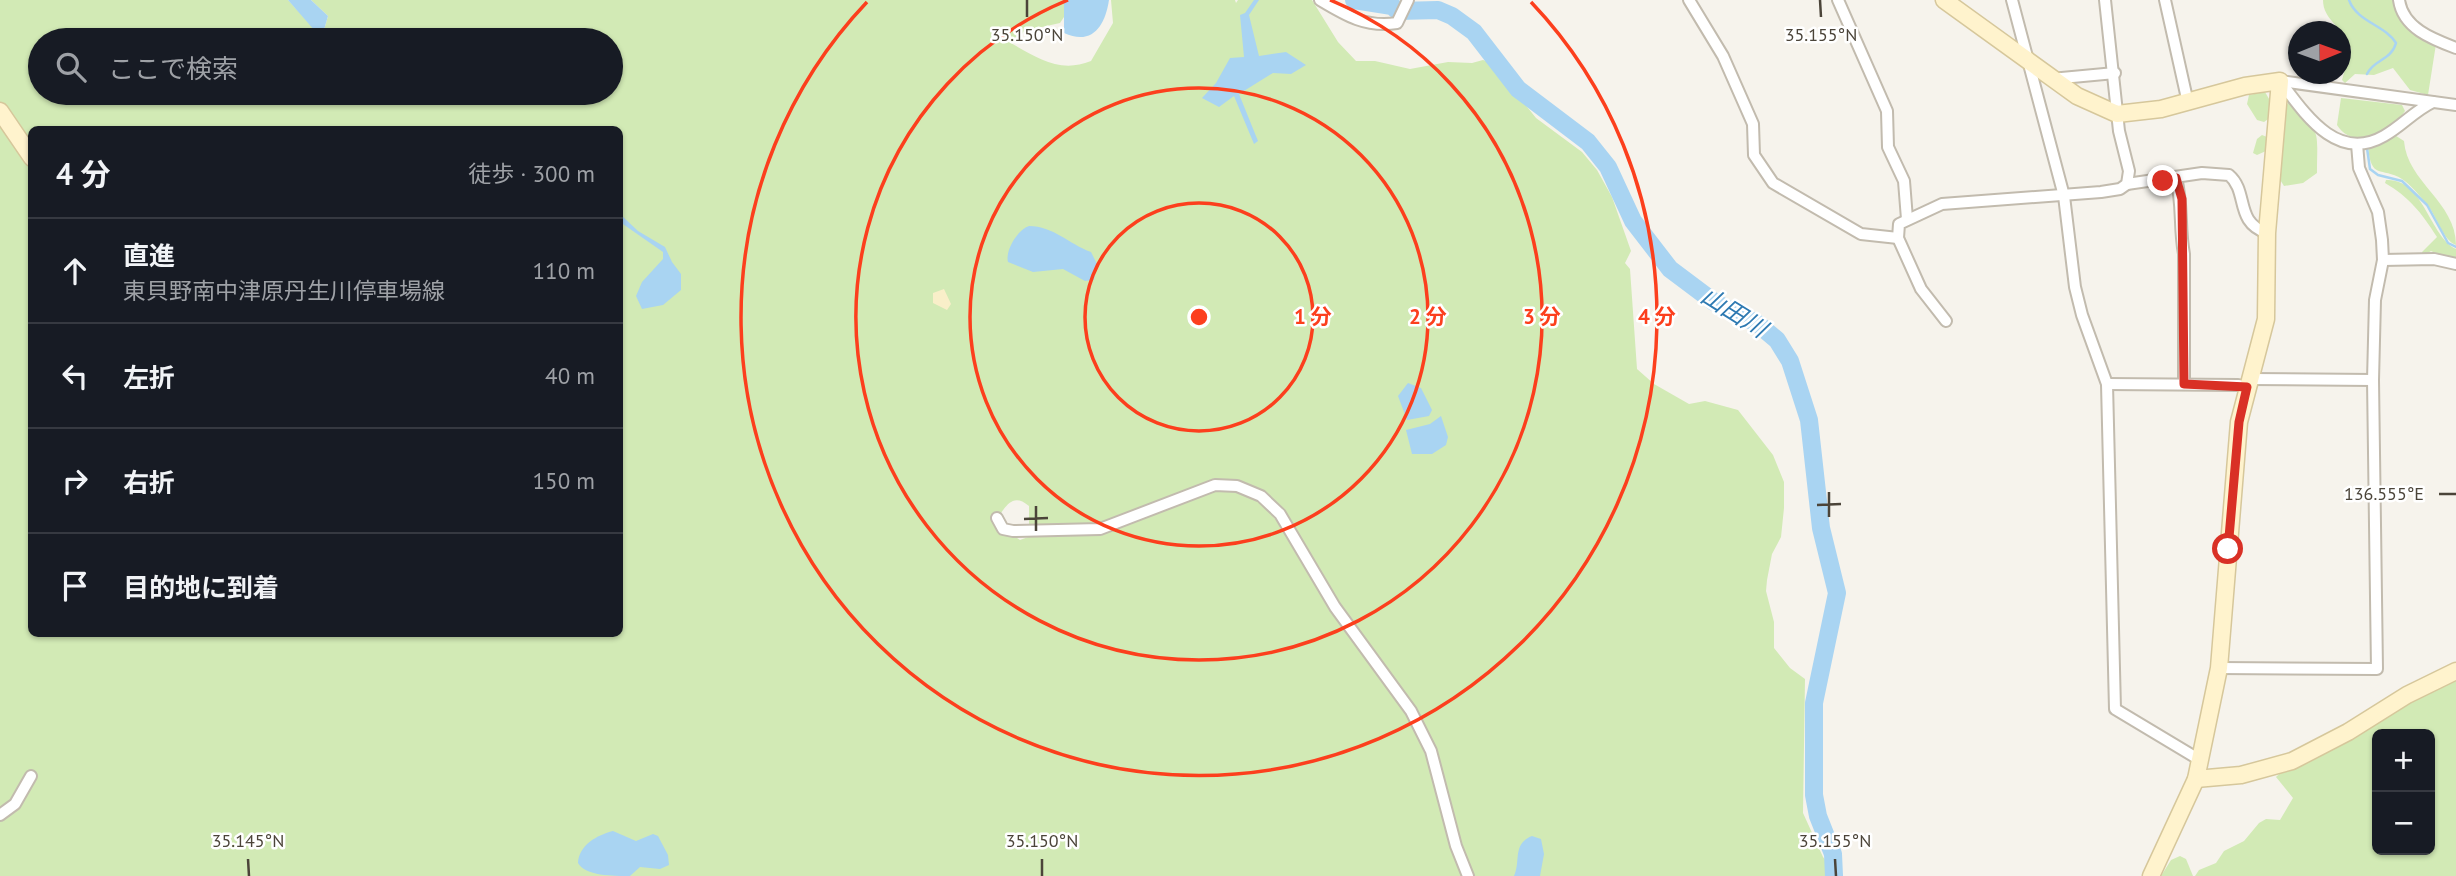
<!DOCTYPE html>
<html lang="ja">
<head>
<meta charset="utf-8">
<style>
  :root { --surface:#171b24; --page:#20242c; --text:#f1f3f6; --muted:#9ea1a6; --line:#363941 }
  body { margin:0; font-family:"PT Sans","Noto Sans JP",sans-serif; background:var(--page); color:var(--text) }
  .controls { position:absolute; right:21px; bottom:21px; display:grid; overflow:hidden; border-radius:10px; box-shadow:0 2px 5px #0004 }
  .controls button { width:63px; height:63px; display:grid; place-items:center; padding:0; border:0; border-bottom:2px solid var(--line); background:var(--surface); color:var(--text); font:35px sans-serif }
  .compass { position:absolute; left:2288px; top:21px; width:63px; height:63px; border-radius:50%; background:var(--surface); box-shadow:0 2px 5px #0004; rotate:89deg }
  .stop { position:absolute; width:21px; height:21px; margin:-16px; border:5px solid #d93025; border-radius:50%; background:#fff }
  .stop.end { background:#d93025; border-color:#fff; box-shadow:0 2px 7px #0008 }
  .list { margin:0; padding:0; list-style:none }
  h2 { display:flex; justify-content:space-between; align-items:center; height:91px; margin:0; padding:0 28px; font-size:30px }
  h2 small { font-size:23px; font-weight:400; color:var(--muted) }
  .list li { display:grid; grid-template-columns:46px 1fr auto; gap:21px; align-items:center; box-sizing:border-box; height:105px; padding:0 28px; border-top:2px solid var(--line) }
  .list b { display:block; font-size:26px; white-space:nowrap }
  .list p { margin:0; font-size:23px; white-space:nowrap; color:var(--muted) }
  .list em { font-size:23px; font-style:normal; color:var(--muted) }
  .icon { flex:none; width:38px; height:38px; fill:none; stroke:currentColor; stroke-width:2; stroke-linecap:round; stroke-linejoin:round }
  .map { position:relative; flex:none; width:2456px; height:876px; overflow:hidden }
  .search { position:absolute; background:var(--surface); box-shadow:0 2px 5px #0004; left:28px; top:28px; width:595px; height:77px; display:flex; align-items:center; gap:18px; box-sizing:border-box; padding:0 24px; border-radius:38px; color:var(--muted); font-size:26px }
  .panel { position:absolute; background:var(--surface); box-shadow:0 2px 5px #0004; left:28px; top:126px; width:595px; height:511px; border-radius:10px }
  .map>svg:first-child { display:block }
</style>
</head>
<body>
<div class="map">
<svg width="2456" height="876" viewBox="0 0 2456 876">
  <rect width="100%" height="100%" fill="#f6f3ec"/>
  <g fill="#d2eab5" fill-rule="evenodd">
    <path d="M0,0H288L318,33L324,30L328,16L311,0H1064V17L1060,23L1024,31L1018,40L1009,42C1036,57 1059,74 1091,61L1113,23L1111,0H1235L1236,3L1238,0H1312L1338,42L1356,61H1375L1410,69L1448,62L1472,63L1483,60L1492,63L1536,118L1582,152L1597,170L1612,197L1631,251L1625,263L1630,269L1637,369L1654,384L1689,404L1705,401L1738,410L1773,455L1784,482V508L1781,537L1772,554L1767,580L1766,591L1774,622V648L1790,668L1805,679L1803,813L1823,857L1826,861L1835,860L1836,876H1470L1422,726L1400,687L1342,614L1284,515L1267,498L1249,487L1215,483L1197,487L1098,527L1029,528V506C1014,493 1007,504 999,516L995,517L996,524L1020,540L1039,533L1101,530L1213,488H1234L1259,501L1287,532L1333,609L1418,727L1465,876H0V818L22,799L31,781L26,779L16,797L0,812ZM40,40H611V93H40ZM32,130H620V634H32Z"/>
    <path d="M2323,0H2396L2436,44L2428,95L2410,90L2393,68L2374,75L2355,74L2345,83L2342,80L2351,48L2345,43C2343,26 2323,20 2323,0Z"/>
    <path d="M2265,92L2272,104L2271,117L2264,122L2257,120L2247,104L2249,95Z"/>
    <path d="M2341,98L2402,105L2405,111C2391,132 2354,152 2337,125Z"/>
    <path d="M2289,101C2322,137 2317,126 2317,173L2303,183L2284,186L2279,178L2284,110Z"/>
    <path d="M2393,134L2404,141C2407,182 2456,202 2456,245C2442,240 2436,213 2425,202C2419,195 2410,184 2402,179C2381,166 2371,181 2368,146Z"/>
    <path d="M2262,135L2267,137L2266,151L2257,155L2253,153L2257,139Z"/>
    <path d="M2386,180C2424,178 2429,236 2456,249V262L2431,251L2423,256L2422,252L2437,237C2421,212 2409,197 2385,183Z"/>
    <path d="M2456,681V876H2195L2199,870L2216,863L2224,851L2244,841L2259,823L2266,819L2280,820L2293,798L2276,777C2284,768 2298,766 2309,760C2358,732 2405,703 2456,681ZM2377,734H2430V850H2377Z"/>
    <path d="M2180,856L2186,859L2193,876H2161L2171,860Z"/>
  </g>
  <path fill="#f9efc9" d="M944,289L951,304L947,310L933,303V293Z"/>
  <g fill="#a9d4f2">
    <path d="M288,0H311L328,16L324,30L315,31Z"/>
    <path d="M1064,0H1109C1105,26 1092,46 1064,33Z"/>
    <path d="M1254,0H1259L1249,15L1259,56L1286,52L1306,65L1291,74L1273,73L1239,94L1258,141L1254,144L1234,96L1219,107L1202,98L1216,83L1230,58L1244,57L1240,15L1245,13Z"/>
    <path d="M620,214L638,231L665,247L672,262L681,274V290L663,305L642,309L636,296L642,282L663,259V252L620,222Z"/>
    <path d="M1029,226C1053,226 1069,244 1091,252L1097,264L1094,280L1085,281L1063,269L1033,272L1008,262C1005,251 1017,230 1029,226Z"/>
    <path d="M1408,383L1421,388L1432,410L1429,416L1407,420L1398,396Z"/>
    <path d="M1441,416L1448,437L1446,445L1432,454H1412L1406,430L1430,424Z"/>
    <path d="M613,831L636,841L653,834L658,836L668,855L669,865L660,869L640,867L630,876C613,876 585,876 578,863C579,845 597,835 613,831Z"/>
    <path d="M1532,836L1541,839L1544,854L1540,876H1514C1521,861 1512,844 1532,836Z"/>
  </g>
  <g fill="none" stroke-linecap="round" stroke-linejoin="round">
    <g stroke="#a9d4f2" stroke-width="2.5">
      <path d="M2349,0C2357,22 2385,25 2396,43C2391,61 2374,59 2367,74"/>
      <path d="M2367,148L2370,169L2378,175L2402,181L2427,205L2448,243L2456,247"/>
    </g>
    <path stroke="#a9d4f2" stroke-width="18" d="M1354,0L1392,6L1398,11L1438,10L1452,16L1474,32L1518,89L1588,142L1608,167L1633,221L1670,269L1714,302L1758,324L1777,340L1790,361L1809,420L1821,528L1837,593L1814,703V795L1818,816L1833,854L1834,876"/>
    <defs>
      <g id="street">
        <path d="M1320,0C1345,15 1366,28 1397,23L1408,0"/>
        <path d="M1689,0L1723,56L1753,124L1754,155L1773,183L1861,234L1898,238"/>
        <path d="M1838,0L1887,111L1888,147L1904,181L1907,219"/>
        <path d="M2012,0L2064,196L2075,287L2082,315L2107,384L2115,709L2200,760"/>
        <path d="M2165,0L2188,103"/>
        <path d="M2399,0C2403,28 2432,39 2456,48"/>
        <path d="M2051,79L2115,73"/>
        <path d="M2280,81C2305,114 2337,163 2384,136C2402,126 2414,111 2433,102"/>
        <path d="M2280,81L2456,105"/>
        <path d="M2176,178C2183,204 2179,228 2184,254V384"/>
        <path d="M2127,184L2202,173L2229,175C2249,192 2234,222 2267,233"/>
        <path d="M2383,260L2434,259L2456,264"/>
        <path d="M1946,321L1921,289L1898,238L1899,224L1942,204L2101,192L2120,189L2127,184L2129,171L2119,131L2105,0"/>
        <path d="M2249,379L2373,380"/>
        <path d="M2107,384L2238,385L2247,387"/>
        <path d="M997,518L1003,529L1013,531L1100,529L1215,485L1237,486L1261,496L1280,514L1335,607L1411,711L1431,751L1456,846L1468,876"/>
        <path d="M2219,668L2377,669L2373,380L2375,300L2383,260L2382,240L2378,212L2359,168L2357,144"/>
        <path d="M0,815L15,804L31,776"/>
      </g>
      <g id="secondary">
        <path d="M1944,0L2077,96L2117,114L2161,109L2245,86L2280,81L2267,233L2266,319L2239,422L2219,668L2196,779L2151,876"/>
        <path d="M0,111L32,158"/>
        <path d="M2196,779L2241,775L2292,761L2348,732L2407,695L2456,671"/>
      </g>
    </defs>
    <use href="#street" stroke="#c2bbae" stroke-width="14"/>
    <use href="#secondary" stroke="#d6c79b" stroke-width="19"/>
    <use href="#street" stroke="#fff" stroke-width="10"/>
    <use href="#secondary" stroke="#fff3cd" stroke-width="16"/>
  </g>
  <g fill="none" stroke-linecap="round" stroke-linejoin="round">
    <path stroke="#d93025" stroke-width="9" d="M2163,181L2176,178L2182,199L2184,384L2247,387L2239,422L2228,549"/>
  </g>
  <path fill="none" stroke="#4b4439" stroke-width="2.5" d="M1027,0V17M1820,0L1821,17M1829,492V517M2439,494H2456M1817,505L1841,504M1036,506V531M1024,519L1048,518M248,859L249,876M1042,859V876M1835,859L1836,876"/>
  <g fill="none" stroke="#fc3f1d" stroke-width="3.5">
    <circle cx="1199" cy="317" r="114"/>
    <circle cx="1199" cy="317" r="229"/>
    <path d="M1330 0A343 343 0 1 1 1068 0"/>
    <path d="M1531 2A458 458 0 1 1 867 2"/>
  </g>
  <g text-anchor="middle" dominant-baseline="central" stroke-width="5" stroke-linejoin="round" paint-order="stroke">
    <g font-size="24" font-style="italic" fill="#2e7ab2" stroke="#fff">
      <text transform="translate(1734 312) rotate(32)">山田川</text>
    </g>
  </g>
  <g font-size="18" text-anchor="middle" fill="#4b4439" stroke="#fff" stroke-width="5" stroke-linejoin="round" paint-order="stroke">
    <text x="1027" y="41">35.150°N</text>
    <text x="1821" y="41">35.155°N</text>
    <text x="2384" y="500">136.555°E</text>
    <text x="248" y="847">35.145°N</text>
    <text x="1042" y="847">35.150°N</text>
    <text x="1835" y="847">35.155°N</text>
  </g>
  <circle cx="1199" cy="317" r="10" fill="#fc3f1d" stroke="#fff" stroke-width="3.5"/>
  <g font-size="21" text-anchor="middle" font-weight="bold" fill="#fc3f1d" stroke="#fff" stroke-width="5" stroke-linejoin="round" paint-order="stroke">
    <text x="1313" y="324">1 分</text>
    <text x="1428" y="324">2 分</text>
    <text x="1542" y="324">3 分</text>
    <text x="1657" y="324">4 分</text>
  </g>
</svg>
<div class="controls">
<button>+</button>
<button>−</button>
</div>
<svg class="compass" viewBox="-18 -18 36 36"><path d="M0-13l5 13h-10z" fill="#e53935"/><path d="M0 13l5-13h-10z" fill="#9ea1a6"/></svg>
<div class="stop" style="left:2228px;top:549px"></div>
<div class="stop end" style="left:2163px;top:181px"></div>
<div class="search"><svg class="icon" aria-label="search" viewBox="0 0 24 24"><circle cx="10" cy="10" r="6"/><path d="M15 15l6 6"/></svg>ここで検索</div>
<section class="panel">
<h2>4 分<small>徒歩 · 300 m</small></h2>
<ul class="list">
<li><svg class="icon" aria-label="ahead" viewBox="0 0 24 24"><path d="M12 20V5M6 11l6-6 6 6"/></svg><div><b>直進</b><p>東貝野南中津原丹生川停車場線</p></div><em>110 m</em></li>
<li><svg class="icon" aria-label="left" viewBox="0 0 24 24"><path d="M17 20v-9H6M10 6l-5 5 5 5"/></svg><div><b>左折</b></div><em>40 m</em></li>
<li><svg class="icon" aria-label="right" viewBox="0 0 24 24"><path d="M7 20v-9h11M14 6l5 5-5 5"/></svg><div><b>右折</b></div><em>150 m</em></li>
<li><svg class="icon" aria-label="arrive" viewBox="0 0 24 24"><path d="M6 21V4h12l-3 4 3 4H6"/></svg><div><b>目的地に到着</b></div></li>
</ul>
</section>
</div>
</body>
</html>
